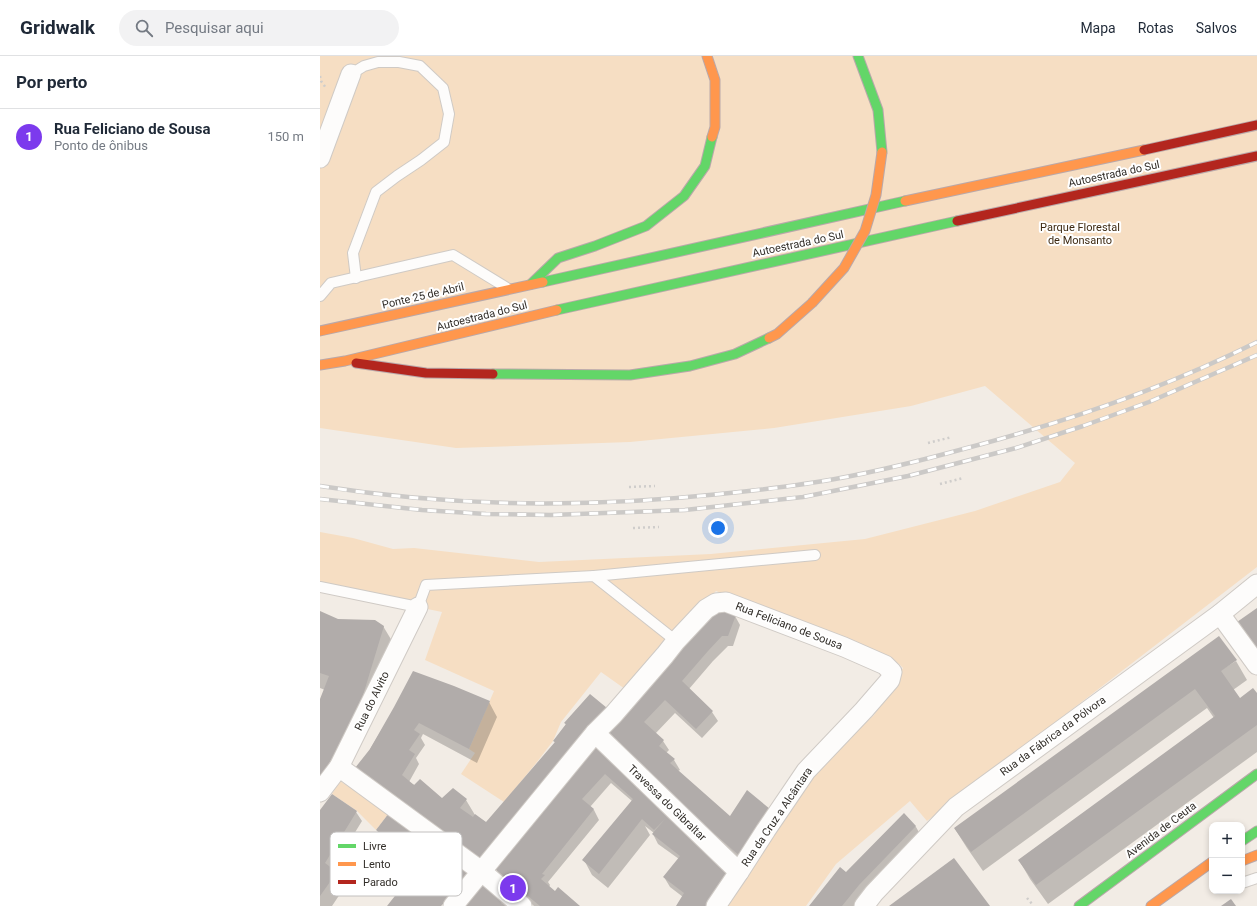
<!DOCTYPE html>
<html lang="pt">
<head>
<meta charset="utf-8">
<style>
  :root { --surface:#fff; --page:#f2f2f3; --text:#1f2937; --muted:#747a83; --line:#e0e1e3; --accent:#7c3aed }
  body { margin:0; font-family:Roboto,sans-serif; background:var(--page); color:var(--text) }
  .controls { position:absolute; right:12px; bottom:12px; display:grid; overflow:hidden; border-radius:8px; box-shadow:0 2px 6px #0003 }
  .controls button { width:36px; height:36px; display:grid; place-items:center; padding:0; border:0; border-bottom:1px solid var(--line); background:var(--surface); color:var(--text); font:20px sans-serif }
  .you { position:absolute; left:398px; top:472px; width:14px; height:14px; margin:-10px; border:3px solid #fff; border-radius:50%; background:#1a73e8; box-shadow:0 0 0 6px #1a73e833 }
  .badge { display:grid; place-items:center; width:26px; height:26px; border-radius:50%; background:var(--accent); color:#fff; font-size:13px; font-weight:700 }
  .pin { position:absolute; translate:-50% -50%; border:2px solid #fff; box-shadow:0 1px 4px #0006 }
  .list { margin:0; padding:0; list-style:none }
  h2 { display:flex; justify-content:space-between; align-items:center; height:52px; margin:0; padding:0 16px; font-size:17px }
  h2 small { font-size:13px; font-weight:400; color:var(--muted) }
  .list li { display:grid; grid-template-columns:26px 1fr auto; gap:12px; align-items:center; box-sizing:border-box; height:56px; padding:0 16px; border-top:1px solid var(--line) }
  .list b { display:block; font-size:15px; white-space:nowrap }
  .list p { margin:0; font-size:13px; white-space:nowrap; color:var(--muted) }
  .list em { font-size:13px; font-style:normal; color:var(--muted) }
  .icon { flex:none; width:22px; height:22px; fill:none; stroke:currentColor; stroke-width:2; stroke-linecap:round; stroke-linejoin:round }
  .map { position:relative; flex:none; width:937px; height:850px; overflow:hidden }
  header { display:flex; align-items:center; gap:24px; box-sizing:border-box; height:56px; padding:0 20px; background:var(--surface); border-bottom:1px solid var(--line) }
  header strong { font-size:19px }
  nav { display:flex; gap:22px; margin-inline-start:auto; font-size:14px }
  .search { width:280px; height:36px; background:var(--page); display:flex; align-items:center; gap:10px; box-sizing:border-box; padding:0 14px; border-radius:22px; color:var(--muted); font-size:15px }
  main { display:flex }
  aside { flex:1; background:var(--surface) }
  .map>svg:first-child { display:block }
</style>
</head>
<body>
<header>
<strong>Gridwalk</strong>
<div class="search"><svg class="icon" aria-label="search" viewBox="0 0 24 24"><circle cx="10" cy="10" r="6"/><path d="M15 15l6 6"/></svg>Pesquisar aqui</div>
<nav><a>Mapa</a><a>Rotas</a><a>Salvos</a></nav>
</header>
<main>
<aside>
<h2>Por perto<small></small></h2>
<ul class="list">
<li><span class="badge">1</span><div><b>Rua Feliciano de Sousa</b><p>Ponto de ônibus</p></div><em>150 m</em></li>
</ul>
</aside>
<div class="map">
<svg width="937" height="850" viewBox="0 0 937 850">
  <rect width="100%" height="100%" fill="#f2ece5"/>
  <g fill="#f6dec3">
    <path d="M0,0H937V511L607,765L590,745L516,808L486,850H400L483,723L554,659L583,612L579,608L528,585L396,535L305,633L281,616L241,666L233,685L217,706L184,746L141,718L155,697L149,693L174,635L105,604L122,556L0,531V476L33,482L73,493L94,492L219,506L391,498L545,483L655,455L740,426L755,407L665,330L591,350L454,372L310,386L136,392L0,372Z"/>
    <path d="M20,725L69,757L56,774L37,755L12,738Z"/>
  </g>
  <g fill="#0003">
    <path d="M0,556L18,564L63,570L75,590L0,745V645L5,634L0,632Z"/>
    <path d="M415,560L420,569L413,590H408L393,605L369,633L392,656L398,665L382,682L355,657L335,678L343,685L349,694L346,697L354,704L360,714L358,715L410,762L429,815L294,690Z"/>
    <path d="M916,605L927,624L913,634L920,643L937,639V696L728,848L710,823L699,804L894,662L887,652L663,815L647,792L635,773Z"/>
    <path d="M270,639L224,742L132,789L50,693L75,652L169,646L177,661L157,707L103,678L101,682L105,689L96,702L99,708L89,726L122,744H146L155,759L167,767L235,687L234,685L246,669L245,667Z"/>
    <path d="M276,687L375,780L402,850H357L363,841L350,831L344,821L359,803L338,788L333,778L334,777L325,770L330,779L288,832L272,819L264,804L312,745L291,727L270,751L274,754L279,764L228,826L230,829L229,831L235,836L259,850H214L181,822L175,812Z"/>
    <path d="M0,756H36L42,765L12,814L16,817L24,832L12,850H0Z"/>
    <path d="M584,758L596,771L604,785L542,850H491L526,817Z"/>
    <path d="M57,774L97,779L103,789L90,805L62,784Z"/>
    <path d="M163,827L187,850H145Z"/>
  </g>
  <g fill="#b1acaa">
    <path d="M937,552V591L936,592L917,566Z"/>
    <path d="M399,554L416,559L408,580H402L388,595L362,625L393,655L376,673L345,644L324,666L344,684L339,690L355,703L350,707L410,760L427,734L450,753L421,801L397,780L374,763L285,676L370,578Z"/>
    <path d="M0,555L18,563L55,564L64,570L37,659L8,710L0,720V643L9,620L0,617Z"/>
    <path d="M899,580L917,604L901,615L920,642L933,632L937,637V669L716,829L698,804L895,660L875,633L651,796L634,772Z"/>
    <path d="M93,615L134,630L170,645L149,693L99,667L94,674L100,678L89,694L95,698L82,719L94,729L100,723L122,742L133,732L147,743L140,752L153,761L155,758L166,766L235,686L233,685L246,668L244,667L270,638L287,652L159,804L35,712L50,693L74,651Z"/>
    <path d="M276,686L414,814L391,850H356L364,837L343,821L360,800L332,778L345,763L334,774L322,763L279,818L262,804L313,743L285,718L262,743L274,753L222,818L225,819L221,823L235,835L238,831L260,850H220L174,812Z"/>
    <path d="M12,738L37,755L5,807L17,816L0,840V754Z"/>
    <path d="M69,757L98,778L84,796L56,774Z"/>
    <path d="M584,757L596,770L539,829L522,850H489L520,811L526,816Z"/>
    <path d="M126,799L149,814L132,839L121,850H67L97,812L110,823Z"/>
    <path d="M634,802L670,850H569Z"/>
    <path d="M163,825L184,843L181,847L185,850H143Z"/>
    <path d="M911,843L916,850H901Z"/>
  </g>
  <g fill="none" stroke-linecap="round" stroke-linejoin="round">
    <defs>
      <g id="lane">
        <path d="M31,18L44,10L58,6H79L100,10L123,32L129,58L124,86L101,104L77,120L56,136L33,197L36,222"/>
        <path d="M0,240L11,227L133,199L187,232"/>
        <path d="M274,520L495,499"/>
        <path d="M0,531L98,551L106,529L274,520L356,585"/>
        <path d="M922,827L937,822"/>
      </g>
      <g id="street">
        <path d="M0,102L31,18"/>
        <path d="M900,558L937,609"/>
        <path d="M275,677L419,816"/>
        <path d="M19,711L161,815L202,850"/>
        <path d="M0,736L19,711L98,551"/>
        <path d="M133,850L275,677L293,659L345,599L356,585L386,553L396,547L406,546L524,591L565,609L572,616L570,624L544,654L486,715L446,774L419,816L396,850"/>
        <path d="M544,850L554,837L636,751L900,558L937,528"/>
      </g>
      <g id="fast">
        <path d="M538,0L558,54L562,96"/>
        <path d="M223,226L585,145"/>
        <path d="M211,228L238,202L275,190L326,170L364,140L385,110L392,81"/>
        <path d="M237,254L637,165"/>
        <path d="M173,318L310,319L370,310L415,298L449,282"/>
        <path d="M922,785L937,775"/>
        <path d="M759,850L937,718"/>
      </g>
      <g id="slow">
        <path d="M387,0L395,24V71L392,81"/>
        <path d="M585,145L824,94"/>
        <path d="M0,275L223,226"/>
        <path d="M449,282L457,278L492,247"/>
        <path d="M0,309L25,305L237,254"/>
        <path d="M922,805L937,799"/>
        <path d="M831,850L892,806"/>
      </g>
      <g id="jam">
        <path d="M824,94L937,69"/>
        <path d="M637,165L937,100"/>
        <path d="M36,307L106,317L173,318"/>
      </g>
    </defs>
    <use href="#lane" stroke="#cfcac5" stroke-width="12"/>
    <use href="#street" stroke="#cfcac5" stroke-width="21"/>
    <use href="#fast" stroke="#b9a8aa" stroke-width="11"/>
    <use href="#slow" stroke="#b9a8aa" stroke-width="11"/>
    <use href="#jam" stroke="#b9a8aa" stroke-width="11"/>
    <g stroke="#cfcdcb" stroke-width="2.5" stroke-dasharray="2 3" stroke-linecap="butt">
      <path d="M0,20L1,25L6,32"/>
      <path d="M608,387L632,381"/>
      <path d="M620,428L643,422"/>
      <path d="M309,431L335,430"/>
      <path d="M313,472L339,471"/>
      <path d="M707,842L713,849"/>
    </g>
    <use href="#lane" stroke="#fdfcfb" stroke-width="10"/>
    <use href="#street" stroke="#fdfcfb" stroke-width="19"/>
    <use href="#fast" stroke="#63d668" stroke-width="9"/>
    <use href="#slow" stroke="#ff974d" stroke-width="9"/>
    <use href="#jam" stroke="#b3261e" stroke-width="9"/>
    <defs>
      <g id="rail">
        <path d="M0,430C132,451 267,452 400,438C439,434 477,430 515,423C560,415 603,404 647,392C746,366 845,332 937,286"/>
        <path d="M0,443L102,454L166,458L231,459L365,454L483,441L588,420L696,392L763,370L829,346L937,299"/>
      </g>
    </defs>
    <use href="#rail" stroke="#cbc9c7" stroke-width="4.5"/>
    <use href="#rail" stroke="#fff" stroke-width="3" stroke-dasharray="9" stroke-linecap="butt"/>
    <defs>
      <path id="slow-bridge" d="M492,247L524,212L545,175L556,139L562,96"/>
    </defs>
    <use href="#slow-bridge" stroke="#b9a8aa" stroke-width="11" stroke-linecap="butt"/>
    <use href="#slow-bridge" stroke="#ff974d" stroke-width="9"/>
  </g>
  <g text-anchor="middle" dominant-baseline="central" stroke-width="4" stroke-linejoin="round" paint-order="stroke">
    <g font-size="11" fill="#322e29" stroke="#fff">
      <text transform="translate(794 118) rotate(-12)">Autoestrada do Sul</text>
      <text transform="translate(478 188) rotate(-12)">Autoestrada do Sul</text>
      <text transform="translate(103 240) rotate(-13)">Ponte 25 de Abril</text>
      <text transform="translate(162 260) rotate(-14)">Autoestrada do Sul</text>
      <text transform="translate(469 570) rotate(21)">Rua Feliciano de Sousa</text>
      <text transform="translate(52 645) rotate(-64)">Rua do Alvito</text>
      <text transform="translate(733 680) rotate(-36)">Rua da Fábrica da Pólvora</text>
      <text transform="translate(347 747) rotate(44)">Travessa do Gibraltar</text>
      <text transform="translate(457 761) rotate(-56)">Rua da Cruz a Alcântara</text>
      <text transform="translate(841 774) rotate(-37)">Avenida de Ceuta</text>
    </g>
    <g font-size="11" fill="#3e2a12" stroke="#fff">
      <text x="760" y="171">Parque Florestal<tspan x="760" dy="13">de Monsanto</tspan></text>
    </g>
  </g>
  <rect x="10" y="776" width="132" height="64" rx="6" fill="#fff" stroke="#c2c0bf" stroke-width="1"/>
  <rect x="18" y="788" width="18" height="4" fill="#63d668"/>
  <rect x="18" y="806" width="18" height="4" fill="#ff974d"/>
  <rect x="18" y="824" width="18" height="4" fill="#b3261e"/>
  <g font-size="11" fill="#322e29">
    <text x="43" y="794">Livre</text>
    <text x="43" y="812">Lento</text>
    <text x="43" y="830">Parado</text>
  </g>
</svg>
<div class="controls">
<button>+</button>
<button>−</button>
</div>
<div class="you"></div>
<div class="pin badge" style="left:193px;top:832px">1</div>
</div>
</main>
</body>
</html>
